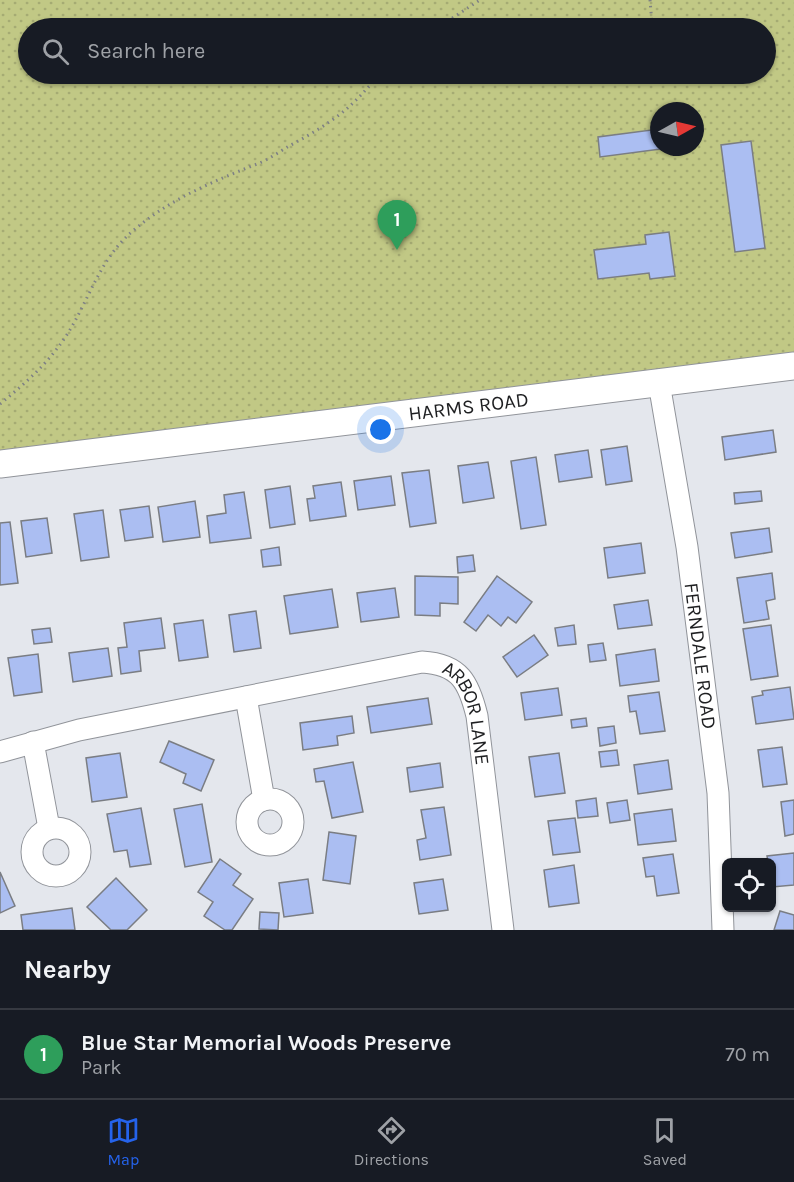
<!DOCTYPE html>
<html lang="en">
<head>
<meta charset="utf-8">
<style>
  :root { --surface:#171b24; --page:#20242c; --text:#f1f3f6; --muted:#9ea1a6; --line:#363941; --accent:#2563eb }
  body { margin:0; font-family:Karla,sans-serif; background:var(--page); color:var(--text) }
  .controls { position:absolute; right:18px; bottom:18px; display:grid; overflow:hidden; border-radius:9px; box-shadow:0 2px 4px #0004 }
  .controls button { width:54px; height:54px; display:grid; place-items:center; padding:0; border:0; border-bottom:2px solid var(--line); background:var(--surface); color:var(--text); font:30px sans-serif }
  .compass { position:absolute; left:650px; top:102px; width:54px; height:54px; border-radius:50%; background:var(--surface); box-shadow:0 2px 4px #0004; rotate:82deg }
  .you { position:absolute; left:381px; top:430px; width:21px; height:21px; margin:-15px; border:4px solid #fff; border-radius:50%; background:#1a73e8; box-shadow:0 0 0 9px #1a73e833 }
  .badge { display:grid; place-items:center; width:39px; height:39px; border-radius:50%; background:var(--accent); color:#fff; font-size:20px; font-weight:700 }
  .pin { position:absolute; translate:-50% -50px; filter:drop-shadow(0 2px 3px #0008) }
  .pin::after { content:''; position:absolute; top:32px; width:21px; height:18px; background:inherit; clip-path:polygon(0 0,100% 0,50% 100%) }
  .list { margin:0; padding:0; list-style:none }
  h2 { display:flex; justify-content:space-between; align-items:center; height:78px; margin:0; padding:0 24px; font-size:26px }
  h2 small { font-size:20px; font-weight:400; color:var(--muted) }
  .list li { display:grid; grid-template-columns:39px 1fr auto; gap:18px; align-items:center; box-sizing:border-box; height:90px; padding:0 24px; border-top:2px solid var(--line) }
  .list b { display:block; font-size:22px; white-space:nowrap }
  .list p { margin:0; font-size:20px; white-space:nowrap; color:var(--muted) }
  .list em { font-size:20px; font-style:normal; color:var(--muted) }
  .icon { flex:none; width:33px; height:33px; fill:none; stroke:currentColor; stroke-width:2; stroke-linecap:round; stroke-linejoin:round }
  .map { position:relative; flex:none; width:794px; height:930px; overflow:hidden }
  .search { position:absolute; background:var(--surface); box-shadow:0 2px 4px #0004; left:18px; right:18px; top:18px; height:66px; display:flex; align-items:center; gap:15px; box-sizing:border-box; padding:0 21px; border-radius:33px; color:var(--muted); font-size:22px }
  .sheet { height:168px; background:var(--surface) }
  nav { display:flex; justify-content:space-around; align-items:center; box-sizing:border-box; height:84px; border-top:2px solid var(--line); background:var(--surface); font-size:16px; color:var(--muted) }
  nav a { display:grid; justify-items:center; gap:3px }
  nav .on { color:var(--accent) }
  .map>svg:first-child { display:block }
</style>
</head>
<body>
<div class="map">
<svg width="794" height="930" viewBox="0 0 794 930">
  <defs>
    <pattern id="park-dots" width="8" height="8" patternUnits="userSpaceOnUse" patternTransform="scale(1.5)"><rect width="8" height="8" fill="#c1c885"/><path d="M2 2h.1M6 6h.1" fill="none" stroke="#a5ab73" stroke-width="1.8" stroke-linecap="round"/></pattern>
  </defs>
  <rect width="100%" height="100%" fill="#e4e7ed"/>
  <path fill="url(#park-dots)" fill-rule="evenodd" d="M0,0H794V354L0,452ZM28,28H766V74H28ZM659,111H695V147H659Z"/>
  <g fill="#abbef2" stroke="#7a7d83" stroke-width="1.5">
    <path d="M659,129V147H676L600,157L598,137Z"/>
    <path d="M751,141L765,248L735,252L721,145Z"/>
    <path d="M669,232L675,276L650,279L649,273L598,279L594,250L646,244L645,235Z"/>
    <path d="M773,430L776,452L725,460L722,437Z"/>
    <path d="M627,446L632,481L606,485L601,450Z"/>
    <path d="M588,450L592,477L559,482L555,455Z"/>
    <path d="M536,457L546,525L521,529L511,461Z"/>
    <path d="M488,462L494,498L463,503L458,466Z"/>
    <path d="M429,470L436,523L410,527L402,473Z"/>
    <path d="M391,476L395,505L358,510L354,481Z"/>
    <path d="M341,482L346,516L310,521L307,499L315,498L313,486Z"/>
    <path d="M290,486L295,524L270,528L265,490Z"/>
    <path d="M761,491L762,501L735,504L734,493Z"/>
    <path d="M244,492L251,538L210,543L207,516L226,513L224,495Z"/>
    <path d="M195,501L200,537L163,542L158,507Z"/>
    <path d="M149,506L153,537L125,541L120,510Z"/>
    <path d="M103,510L109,557L81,561L74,514Z"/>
    <path d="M47,518L52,553L26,557L21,521Z"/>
    <path d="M10,522L18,583L0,585V523Z"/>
    <path d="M769,528L772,552L735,558L731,533Z"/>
    <path d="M641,543L645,573L608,578L604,548Z"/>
    <path d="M279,547L281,565L263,567L261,550Z"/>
    <path d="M473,555L475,571L458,573L457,557Z"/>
    <path d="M772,573L775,599L766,601L769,619L744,623L737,578Z"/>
    <path d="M415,576L458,577V604L440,603V616L415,615Z"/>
    <path d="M497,576L532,602L516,623L508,617L501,626L488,615L476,631L464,622Z"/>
    <path d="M395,588L399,617L361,622L357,593Z"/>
    <path d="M332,589L338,627L290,634L284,596Z"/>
    <path d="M648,600L652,625L618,629L614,605Z"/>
    <path d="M256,611L261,648L234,652L229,615Z"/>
    <path d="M161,618L165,648L139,651L141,671L121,674L118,648L127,647L124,623Z"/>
    <path d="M203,620L208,657L179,661L174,624Z"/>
    <path d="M574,625L576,644L558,646L555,628Z"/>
    <path d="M771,625L778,676L751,680L743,629Z"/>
    <path d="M50,628L52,642L34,644L32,630Z"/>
    <path d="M534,635L548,655L517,677L503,657Z"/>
    <path d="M603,643L606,660L590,662L588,645Z"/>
    <path d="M108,648L112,676L73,682L69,653Z"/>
    <path d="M655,649L659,681L620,686L616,655Z"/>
    <path d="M38,654L42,692L14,696L8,658Z"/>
    <path d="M790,687L794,719L756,724L752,697L763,695L762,691Z"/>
    <path d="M558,688L562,715L525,720L521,693Z"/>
    <path d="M659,692L665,731L640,734L636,711L630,712L628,696Z"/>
    <path d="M428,698L432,724L371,733L367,707Z"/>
    <path d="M352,716L354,733L337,736L338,745L303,750L300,723Z"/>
    <path d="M586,718L587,726L572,728L571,720Z"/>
    <path d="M614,726L616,743L600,746L598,728Z"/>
    <path d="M169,741L214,760L201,791L183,783L186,774L160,762Z"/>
    <path d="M782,747L787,784L763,787L758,750Z"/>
    <path d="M617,750L619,765L601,767L599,752Z"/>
    <path d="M120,753L127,797L92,802L86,758Z"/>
    <path d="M559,753L565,793L535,797L529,757Z"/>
    <path d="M668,760L672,789L638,794L634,765Z"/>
    <path d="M353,762L363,812L332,818L324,781L316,782L314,769Z"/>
    <path d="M440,763L443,787L410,792L407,768Z"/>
    <path d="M596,798L598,816L578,818L576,801Z"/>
    <path d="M627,800L630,820L610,823L607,803Z"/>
    <path d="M794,800V834L785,836L781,802Z"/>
    <path d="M202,804L212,862L185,867L174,809Z"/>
    <path d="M444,807L451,855L420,860L417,840L426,838L421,810Z"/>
    <path d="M141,808L151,864L130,867L127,850L114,852L107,814Z"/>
    <path d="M672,809L676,841L638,845L634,814Z"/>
    <path d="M575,818L580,852L553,855L548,821Z"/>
    <path d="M329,832L356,836L350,884L323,880Z"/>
    <path d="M794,853V885L772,887V862H768L767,856Z"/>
    <path d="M673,854L679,893L657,896L654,876L646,877L643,858Z"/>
    <path d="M220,859L241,874L233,885L253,899L232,930H225L204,916L213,902L198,892Z"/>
    <path d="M574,865L579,903L549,907L544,870Z"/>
    <path d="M0,872L15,906L0,913Z"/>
    <path d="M116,878L147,910L127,930H111L87,907Z"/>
    <path d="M308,879L313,913L284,917L279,883Z"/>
    <path d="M443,879L448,910L419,914L414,883Z"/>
    <path d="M72,908L75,930H23L21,915Z"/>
    <path d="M780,911L794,915V930H774Z"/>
    <path d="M260,912L279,913L278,930L259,929Z"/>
  </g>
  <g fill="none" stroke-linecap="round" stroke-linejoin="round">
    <defs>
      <g id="minor">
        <path id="s1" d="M659,383L687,547L718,793L723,930"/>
        <path d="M246,697L264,800"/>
        <path d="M33,742L49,828"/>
        <path id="s2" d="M0,752L79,730L422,662C460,664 469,683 477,716L503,930"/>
        <circle cx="270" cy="822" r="23"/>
        <circle cx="56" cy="852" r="24"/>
      </g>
      <g id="major">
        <path id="s3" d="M0,464L794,366"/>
      </g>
    </defs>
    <use href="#minor" stroke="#91949a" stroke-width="23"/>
    <use href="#major" stroke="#91949a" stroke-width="29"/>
    <g stroke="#7e8084" stroke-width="3" stroke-dasharray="1.5 4.5" stroke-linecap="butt">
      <path d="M650,0L652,24"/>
      <path d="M437,28L480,0"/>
      <path d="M0,404C27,382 53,359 71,328C91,294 102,256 134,230C170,199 214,181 257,164C268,160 279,152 289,146C306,137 323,127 339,115C355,103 367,88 381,74"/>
    </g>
    <use href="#minor" stroke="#fff" stroke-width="21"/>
    <use href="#major" stroke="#fff" stroke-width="27"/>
  </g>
  <g text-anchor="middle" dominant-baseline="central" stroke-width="4.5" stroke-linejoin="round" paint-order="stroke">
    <g font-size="20" fill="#1e1f21" stroke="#e4e7ed">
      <text stroke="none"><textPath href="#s3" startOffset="472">HARMS ROAD</textPath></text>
      <text stroke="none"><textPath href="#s1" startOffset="276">FERNDALE ROAD</textPath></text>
      <text stroke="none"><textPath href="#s2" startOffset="510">ARBOR LANE</textPath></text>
    </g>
  </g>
</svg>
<div class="controls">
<button><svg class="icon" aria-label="locate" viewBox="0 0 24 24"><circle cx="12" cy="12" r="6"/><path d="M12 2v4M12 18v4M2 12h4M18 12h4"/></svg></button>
</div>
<svg class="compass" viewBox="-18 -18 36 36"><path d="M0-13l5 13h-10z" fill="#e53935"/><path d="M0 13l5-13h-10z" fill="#9ea1a6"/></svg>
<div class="you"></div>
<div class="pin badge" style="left:397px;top:250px;background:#2e9e5b">1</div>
<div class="search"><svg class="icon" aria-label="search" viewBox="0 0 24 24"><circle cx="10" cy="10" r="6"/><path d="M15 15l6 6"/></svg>Search here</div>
</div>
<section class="sheet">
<h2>Nearby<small></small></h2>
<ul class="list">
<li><span class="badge" style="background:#2e9e5b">1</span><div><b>Blue Star Memorial Woods Preserve</b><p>Park</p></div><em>70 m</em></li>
</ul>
</section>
<nav>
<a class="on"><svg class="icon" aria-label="map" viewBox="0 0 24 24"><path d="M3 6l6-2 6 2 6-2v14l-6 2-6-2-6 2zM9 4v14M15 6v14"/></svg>Map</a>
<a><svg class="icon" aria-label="directions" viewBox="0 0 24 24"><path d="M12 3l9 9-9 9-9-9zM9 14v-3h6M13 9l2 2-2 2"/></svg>Directions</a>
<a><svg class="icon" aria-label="saved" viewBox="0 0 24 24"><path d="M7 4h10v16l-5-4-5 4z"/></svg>Saved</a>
</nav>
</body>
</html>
